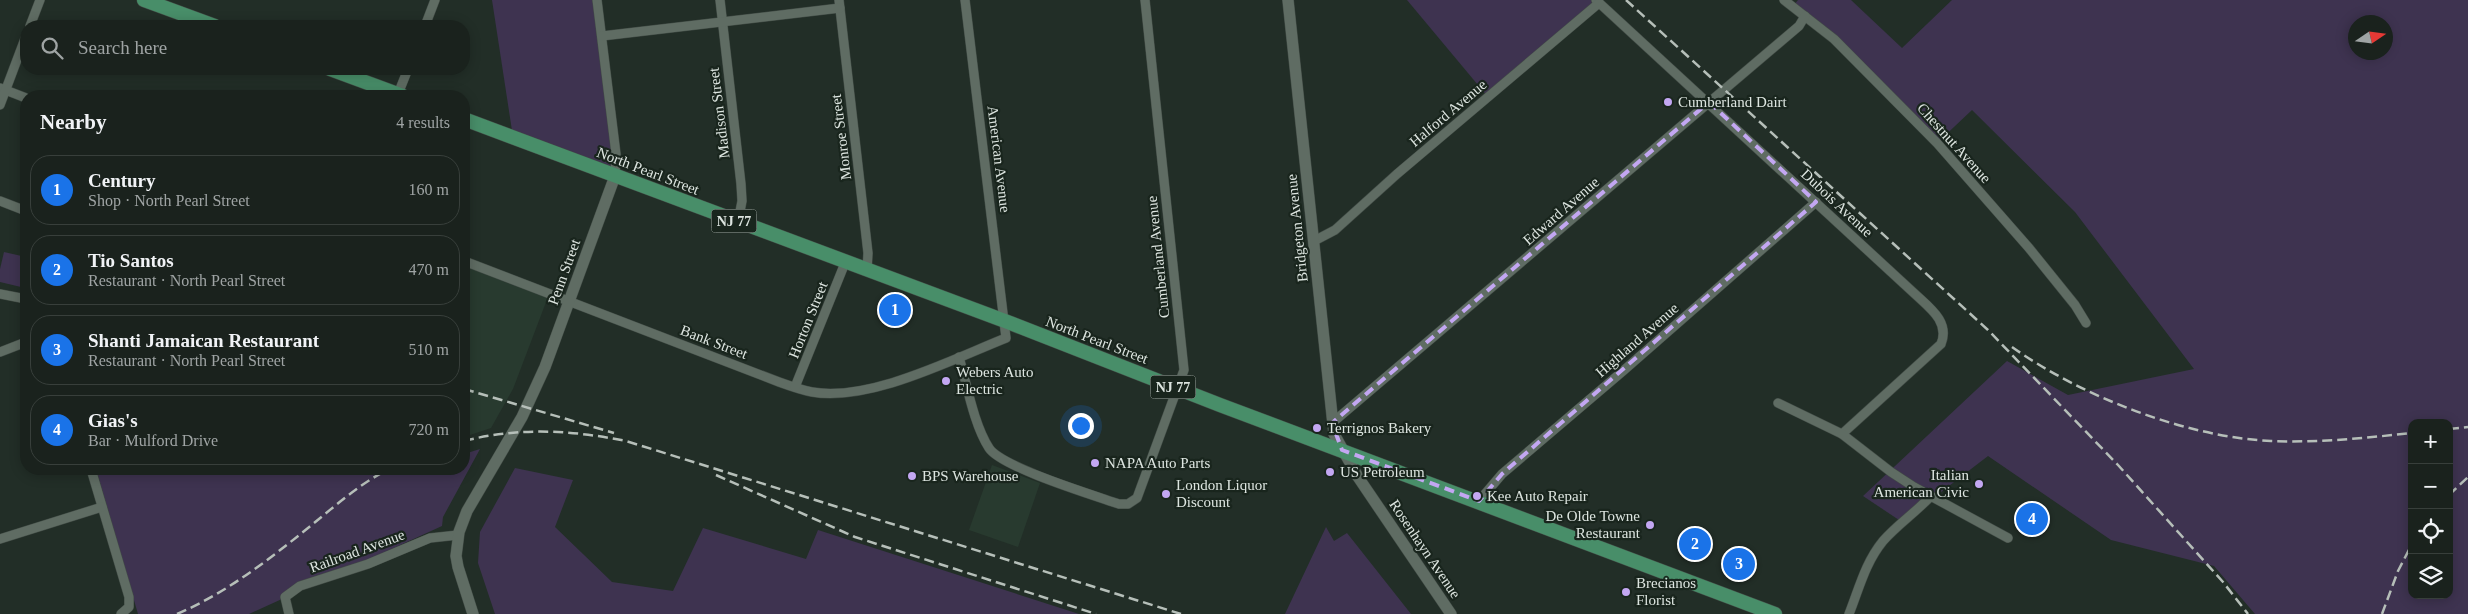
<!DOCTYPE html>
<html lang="en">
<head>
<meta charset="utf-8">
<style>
  :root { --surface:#1a221d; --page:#272f2a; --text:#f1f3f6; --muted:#9fa4a4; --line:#383f3b; --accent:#1a73e8 }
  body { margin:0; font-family:Georgia,serif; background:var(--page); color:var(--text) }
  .controls { position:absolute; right:15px; bottom:15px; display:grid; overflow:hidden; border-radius:10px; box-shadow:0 2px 12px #0003 }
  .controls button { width:45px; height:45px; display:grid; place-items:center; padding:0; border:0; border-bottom:1px solid var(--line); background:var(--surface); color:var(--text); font:25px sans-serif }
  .compass { position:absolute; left:2348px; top:15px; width:45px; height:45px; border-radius:50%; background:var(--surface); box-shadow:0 2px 12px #0003; rotate:77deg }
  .you { position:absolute; left:1080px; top:425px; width:18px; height:18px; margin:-12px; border:4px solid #fff; border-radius:50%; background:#1a73e8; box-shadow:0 0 0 8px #1a73e833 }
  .badge { display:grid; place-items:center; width:32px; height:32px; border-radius:50%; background:var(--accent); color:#fff; font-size:16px; font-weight:700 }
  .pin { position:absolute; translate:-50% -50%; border:2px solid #fff; box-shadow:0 1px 5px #0006 }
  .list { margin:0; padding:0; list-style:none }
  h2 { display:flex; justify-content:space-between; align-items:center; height:65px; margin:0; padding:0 20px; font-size:21px }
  h2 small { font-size:16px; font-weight:400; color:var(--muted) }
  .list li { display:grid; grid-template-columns:32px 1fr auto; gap:15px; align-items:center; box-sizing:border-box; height:70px; margin:0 10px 10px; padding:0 10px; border:1px solid var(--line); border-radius:20px }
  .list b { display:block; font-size:19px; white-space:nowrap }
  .list p { margin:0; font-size:16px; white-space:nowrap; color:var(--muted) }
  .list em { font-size:16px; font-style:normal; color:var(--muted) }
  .icon { flex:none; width:28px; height:28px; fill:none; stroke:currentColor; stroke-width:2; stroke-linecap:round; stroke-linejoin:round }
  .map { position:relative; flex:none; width:2468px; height:614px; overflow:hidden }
  .search { position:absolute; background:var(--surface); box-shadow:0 2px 12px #0003; left:20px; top:20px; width:450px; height:55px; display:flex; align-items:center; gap:12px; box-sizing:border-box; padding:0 18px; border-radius:20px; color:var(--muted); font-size:19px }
  .panel { position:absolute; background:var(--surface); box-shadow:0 2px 12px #0003; left:20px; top:90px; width:450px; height:385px; border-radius:20px }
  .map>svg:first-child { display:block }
</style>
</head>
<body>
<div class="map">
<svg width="2468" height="614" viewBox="0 0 2468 614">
  <rect width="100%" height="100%" fill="#222e27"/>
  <g fill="#283a2f">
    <path d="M464,257L551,289L513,389L491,428L464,437Z"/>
    <path d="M992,465L1040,483L1018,547L969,530Z"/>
  </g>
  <g fill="#3e3350" fill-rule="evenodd">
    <path d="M492,0H597L615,176L513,137Z"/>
    <path d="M1407,0H1601L1488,97Z"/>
    <path d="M1798,0H1851L1902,48L1952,0H2468V614H2255L2214,566L2111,540L1988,456L1902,522L1863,496L2007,361L2068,395L2194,369L2075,212L1972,110L1937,143L1794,5ZM2356,22H2386V52H2356ZM2412,423H2449V595H2412Z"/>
    <path d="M4,252L26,257L21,287L0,282V269Z"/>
    <path d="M480,449L443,517L442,526L249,614H138L96,469H464V454Z"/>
    <path d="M515,468L573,480L555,527L612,582L673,591L703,528L806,559L818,530L1079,614H495L478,563L480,532Z"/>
    <path d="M1326,527L1334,541L1347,533L1411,614H1285Z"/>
  </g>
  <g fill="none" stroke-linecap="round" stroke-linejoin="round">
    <defs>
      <g id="minor">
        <path d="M597,0L616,154L615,176"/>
        <path d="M720,0L741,184L742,201L738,222"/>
        <path d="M839,0L868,253L867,271"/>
        <path d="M1596,0L1915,294C1930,308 1950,322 1941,344L1842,434"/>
        <path d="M1784,0L1834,39L1937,143L2029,248L2075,305L2086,323"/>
        <path d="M30,26L40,0"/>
        <path d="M425,26L435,0"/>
        <path d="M602,36L840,8"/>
        <path d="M0,88L26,98"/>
        <path d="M398,94L408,69"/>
        <path d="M0,105L26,36"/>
        <path d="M0,201L26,211"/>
        <path d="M1314,241L1335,230L1397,174L1599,3"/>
        <path d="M464,261L779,382C790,386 801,390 812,392C870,402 953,359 1006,338L965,0"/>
        <path d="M0,294L26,299"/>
        <path d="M0,352L26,342"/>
        <path d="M959,357C967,385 974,425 989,448C1001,467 1093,495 1119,504H1128L1137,498L1184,370L1145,0"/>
        <path d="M795,387L845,263"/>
        <path d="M1778,403L1842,434L1891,472L1914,487L2008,538"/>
        <path d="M1332,423L1799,26L1805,16"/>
        <path d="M91,469L129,597V607L121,614"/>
        <path d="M1479,501L1502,474L1623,371L1816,202"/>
        <path d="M0,539L102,507"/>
        <path d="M289,614L285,597L300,586L368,564L430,538L458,535"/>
        <path d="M1849,614C1859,589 1865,563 1883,541C1897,525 1916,512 1931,496"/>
      </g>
      <g id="tertiary">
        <path d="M1288,0L1334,434L1358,477L1451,614"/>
        <path d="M473,614L458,567L456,556L459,532L467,511L522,417L545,367L615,176"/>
      </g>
      <g id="primary">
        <path d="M144,0L215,26"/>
        <path d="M330,69L403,96"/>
        <path d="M464,119L1005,321L1220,405L1775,614"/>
      </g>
    </defs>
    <use href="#minor" stroke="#424c46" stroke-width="10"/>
    <use href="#tertiary" stroke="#424c46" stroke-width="12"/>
    <use href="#primary" stroke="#424c46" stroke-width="15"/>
    <use href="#minor" stroke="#5f6c63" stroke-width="9"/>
    <use href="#tertiary" stroke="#5f6c63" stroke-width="11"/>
    <use href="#primary" stroke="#488e69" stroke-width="14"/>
    <g stroke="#b6bfb9" stroke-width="2.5" stroke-dasharray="10 5" stroke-linecap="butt">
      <path d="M1626,0L1988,330L2118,465L2223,582L2248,614"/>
      <path d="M2012,347C2081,396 2185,437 2271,441C2318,443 2365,438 2412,433"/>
      <path d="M464,389L614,433"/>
      <path d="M2449,429L2468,427"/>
      <path d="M464,441C519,427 571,430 626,441L1181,614"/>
      <path d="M716,475L855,537L1096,614"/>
      <path d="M2449,495L2468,477"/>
      <path d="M177,614C226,593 267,561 308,528C334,507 359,484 389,469"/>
      <path d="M2382,614L2398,571L2412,544"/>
    </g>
  </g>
  <path fill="none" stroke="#c3a7f2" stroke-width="4" stroke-dasharray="10 6" stroke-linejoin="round" d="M1709,102L1816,202L1502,474L1479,501L1342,450L1332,423Z"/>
  <g fill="#c3a7f2" stroke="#19251d" stroke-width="2">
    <circle cx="1668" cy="102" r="5"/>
    <circle cx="946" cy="381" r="5"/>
    <circle cx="1317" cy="428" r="5"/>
    <circle cx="1095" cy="463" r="5"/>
    <circle cx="1330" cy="472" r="5"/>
    <circle cx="912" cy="476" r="5"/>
    <circle cx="1979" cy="484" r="5"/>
    <circle cx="1166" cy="494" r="5"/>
    <circle cx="1477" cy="496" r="5"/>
    <circle cx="1650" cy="525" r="5"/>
    <circle cx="1626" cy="592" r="5"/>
  </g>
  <g text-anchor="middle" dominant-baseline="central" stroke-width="4.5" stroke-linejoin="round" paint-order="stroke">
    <g fill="#19251d" stroke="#a2aba6" stroke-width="1">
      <rect x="711.5" y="209.5" width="45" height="23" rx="4"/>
      <rect x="1150.5" y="375.5" width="45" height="23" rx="4"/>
    </g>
    <g font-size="14" font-weight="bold" fill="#dde5e0">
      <text x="734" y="221">NJ 77</text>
      <text x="1173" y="387">NJ 77</text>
    </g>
    <g font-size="15" fill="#dde5e0" stroke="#19251d" text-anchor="start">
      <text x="1678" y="102">Cumberland Dairt</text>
      <text x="956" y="372">Webers Auto<tspan x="956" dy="17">Electric</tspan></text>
      <text x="1327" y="428">Terrignos Bakery</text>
      <text x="1105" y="463">NAPA Auto Parts</text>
      <text x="1340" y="472">US Petroleum</text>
      <text x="1969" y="475" text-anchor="end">Italian<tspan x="1969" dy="17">American Civic</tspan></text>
      <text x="922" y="476">BPS Warehouse</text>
      <text x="1176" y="485">London Liquor<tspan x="1176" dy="17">Discount</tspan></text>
      <text x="1487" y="496">Kee Auto Repair</text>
      <text x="1640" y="516" text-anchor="end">De Olde Towne<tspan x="1640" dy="17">Restaurant</tspan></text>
      <text x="1636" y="583">Brecianos<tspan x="1636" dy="17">Florist</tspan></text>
    </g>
    <g font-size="15" fill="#dde5e0" stroke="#19251d">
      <text transform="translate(719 113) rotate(-97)">Madison Street</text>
      <text transform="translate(1448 113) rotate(-40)">Halford Avenue</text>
      <text transform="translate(841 137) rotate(-97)">Monroe Street</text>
      <text transform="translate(1954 143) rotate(48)">Chestnut Avenue</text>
      <text transform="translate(999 159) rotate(83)">American Avenue</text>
      <text transform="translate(648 171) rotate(21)">North Pearl Street</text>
      <text transform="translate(1837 203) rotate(43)">Dubois Avenue</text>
      <text transform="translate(1561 211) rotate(-41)">Edward Avenue</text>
      <text transform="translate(1297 228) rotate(-96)">Bridgeton Avenue</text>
      <text transform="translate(1158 257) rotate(-96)">Cumberland Avenue</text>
      <text transform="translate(564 272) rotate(-70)">Penn Street</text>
      <text transform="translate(808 320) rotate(-68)">Horton Street</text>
      <text transform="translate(1097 340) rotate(21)">North Pearl Street</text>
      <text transform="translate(1637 340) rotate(-41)">Highland Avenue</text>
      <text transform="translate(714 342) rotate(21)">Bank Street</text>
      <text transform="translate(1425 549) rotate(56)">Rosenhayn Avenue</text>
      <text transform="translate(357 551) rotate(-20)">Railroad Avenue</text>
    </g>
  </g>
</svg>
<div class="controls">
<button>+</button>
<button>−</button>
<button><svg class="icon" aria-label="locate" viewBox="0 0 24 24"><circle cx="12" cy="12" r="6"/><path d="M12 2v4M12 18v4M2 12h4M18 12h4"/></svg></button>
<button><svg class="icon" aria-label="layers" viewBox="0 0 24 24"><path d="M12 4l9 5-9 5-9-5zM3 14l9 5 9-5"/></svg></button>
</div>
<svg class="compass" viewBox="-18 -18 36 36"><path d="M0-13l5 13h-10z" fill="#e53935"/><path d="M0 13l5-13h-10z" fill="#9fa4a4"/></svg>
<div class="you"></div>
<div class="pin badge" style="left:895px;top:310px">1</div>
<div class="pin badge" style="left:1695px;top:544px">2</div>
<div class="pin badge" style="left:1739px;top:564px">3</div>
<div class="pin badge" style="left:2032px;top:519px">4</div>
<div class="search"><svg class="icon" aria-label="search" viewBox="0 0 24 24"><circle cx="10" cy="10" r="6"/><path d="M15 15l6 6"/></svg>Search here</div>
<section class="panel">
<h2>Nearby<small>4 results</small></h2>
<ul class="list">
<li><span class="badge">1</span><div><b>Century</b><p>Shop · North Pearl Street</p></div><em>160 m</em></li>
<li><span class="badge">2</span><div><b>Tio Santos</b><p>Restaurant · North Pearl Street</p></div><em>470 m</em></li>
<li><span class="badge">3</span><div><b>Shanti Jamaican Restaurant</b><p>Restaurant · North Pearl Street</p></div><em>510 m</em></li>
<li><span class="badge">4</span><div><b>Gias's</b><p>Bar · Mulford Drive</p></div><em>720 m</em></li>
</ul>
</section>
</div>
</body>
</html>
